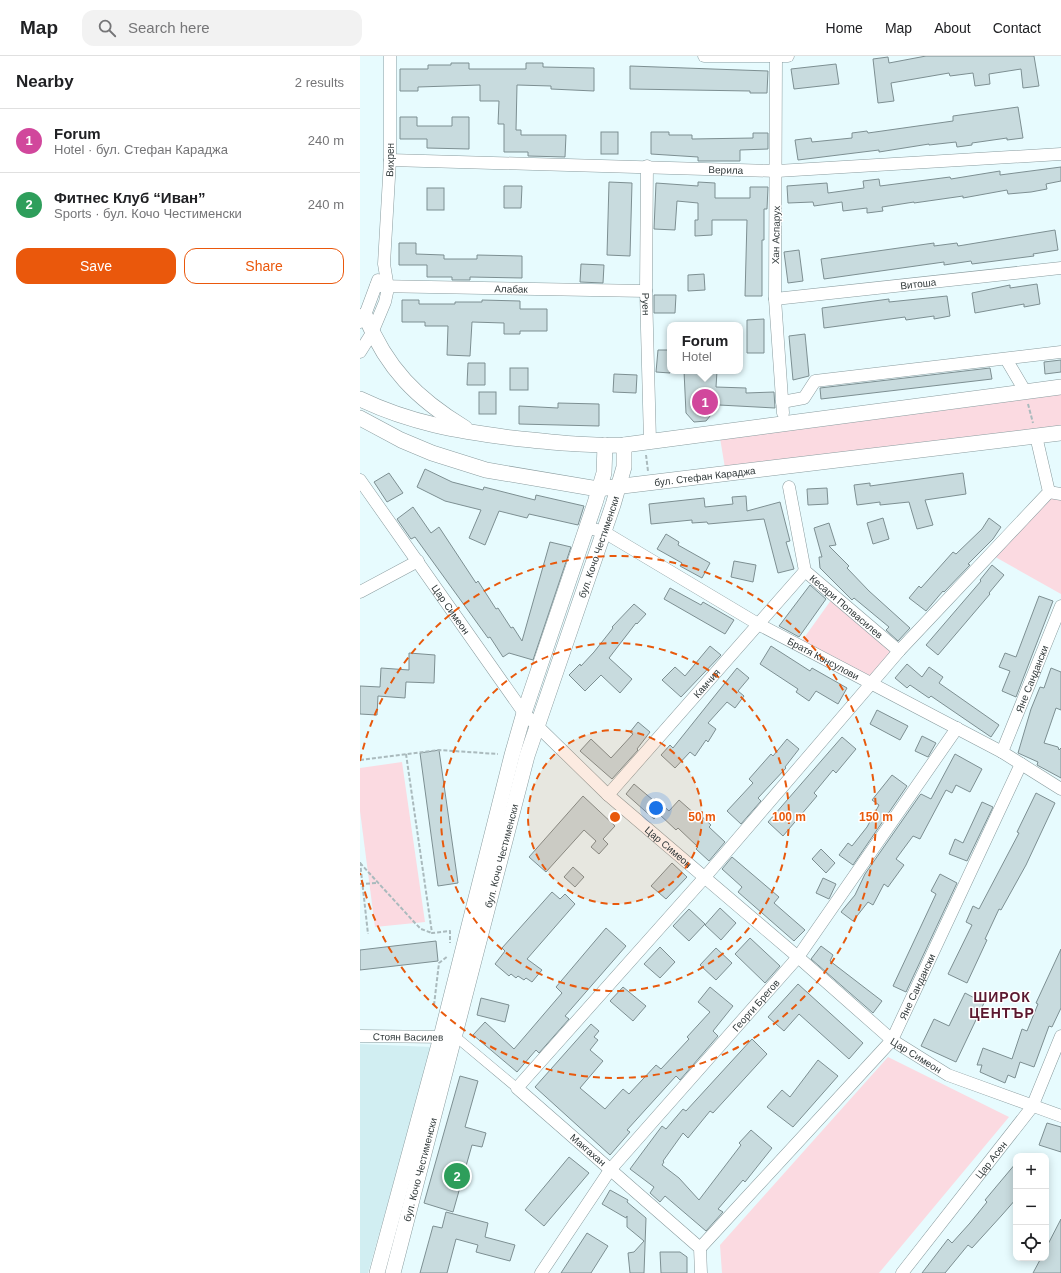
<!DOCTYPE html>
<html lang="en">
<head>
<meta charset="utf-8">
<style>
  :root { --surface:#fff; --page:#f2f2f2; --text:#202124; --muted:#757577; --line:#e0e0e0; --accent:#ea580c }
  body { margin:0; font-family:Helvetica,sans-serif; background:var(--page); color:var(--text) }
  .controls { position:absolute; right:12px; bottom:12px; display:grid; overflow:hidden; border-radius:8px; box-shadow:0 2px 10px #0003 }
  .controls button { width:36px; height:36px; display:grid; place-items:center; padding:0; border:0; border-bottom:1px solid var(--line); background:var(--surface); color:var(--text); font:20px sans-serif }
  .you { position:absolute; left:296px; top:752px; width:14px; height:14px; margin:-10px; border:3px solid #fff; border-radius:50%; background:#1a73e8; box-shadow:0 0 0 6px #1a73e833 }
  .badge { display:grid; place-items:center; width:26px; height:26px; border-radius:50%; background:var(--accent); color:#fff; font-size:13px; font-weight:700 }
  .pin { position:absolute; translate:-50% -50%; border:2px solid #fff; box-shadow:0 1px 4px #0006 }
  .popup { position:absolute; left:307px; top:266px; width:76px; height:52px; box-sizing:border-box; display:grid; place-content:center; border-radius:8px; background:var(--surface); filter:drop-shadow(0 1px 3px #0005); font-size:13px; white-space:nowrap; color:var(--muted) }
  .popup b { font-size:15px; color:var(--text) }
  .popup::after { content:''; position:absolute; left:50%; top:100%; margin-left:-8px; border:8px solid transparent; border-top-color:var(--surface) }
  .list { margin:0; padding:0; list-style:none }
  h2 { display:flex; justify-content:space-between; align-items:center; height:52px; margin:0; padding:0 16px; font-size:17px }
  h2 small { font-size:13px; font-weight:400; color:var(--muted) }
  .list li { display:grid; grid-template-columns:26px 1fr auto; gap:12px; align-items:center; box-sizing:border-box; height:64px; padding:0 16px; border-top:1px solid var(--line) }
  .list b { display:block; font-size:15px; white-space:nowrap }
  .list p { margin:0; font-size:13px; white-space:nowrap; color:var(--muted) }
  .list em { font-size:13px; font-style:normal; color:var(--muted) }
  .actions { display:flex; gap:8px; padding:12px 16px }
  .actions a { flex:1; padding:9px 0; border:1px solid var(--accent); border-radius:12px; text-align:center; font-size:14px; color:var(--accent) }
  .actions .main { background:var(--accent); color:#fff }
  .icon { flex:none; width:22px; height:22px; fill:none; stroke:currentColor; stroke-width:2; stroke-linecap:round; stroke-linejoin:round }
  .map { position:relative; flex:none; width:701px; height:1217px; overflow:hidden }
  header { display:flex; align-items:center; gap:24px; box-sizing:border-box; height:56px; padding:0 20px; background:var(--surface); border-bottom:1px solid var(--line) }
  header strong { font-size:19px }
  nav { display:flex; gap:22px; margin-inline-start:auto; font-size:14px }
  .search { width:280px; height:36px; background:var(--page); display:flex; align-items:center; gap:10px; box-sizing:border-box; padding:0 14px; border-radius:12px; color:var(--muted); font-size:15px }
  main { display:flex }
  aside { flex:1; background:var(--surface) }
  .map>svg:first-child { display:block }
</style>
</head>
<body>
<header>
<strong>Map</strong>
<div class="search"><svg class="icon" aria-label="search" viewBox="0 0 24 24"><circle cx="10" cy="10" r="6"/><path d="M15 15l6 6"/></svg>Search here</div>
<nav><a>Home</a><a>Map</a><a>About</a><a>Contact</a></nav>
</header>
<main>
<aside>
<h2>Nearby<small>2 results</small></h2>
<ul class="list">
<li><span class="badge" style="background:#d1479c">1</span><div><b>Forum</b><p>Hotel · бул. Стефан Караджа</p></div><em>240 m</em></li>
<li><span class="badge" style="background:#2e9e5b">2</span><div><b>Фитнес Клуб “Иван”</b><p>Sports · бул. Кочо Честименски</p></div><em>240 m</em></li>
</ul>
<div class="actions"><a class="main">Save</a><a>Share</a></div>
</aside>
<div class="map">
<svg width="701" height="1217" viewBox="0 0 701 1217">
  <rect width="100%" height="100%" fill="#e7fbfe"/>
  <path fill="#d1eef2" d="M0,988L72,991L8,1217H0Z"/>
  <g fill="#fbdae1">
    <path d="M701,331V377L366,418L359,376Z"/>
    <path d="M689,436L701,438V538L630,498Z"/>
    <path d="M474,540L539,595L511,628L439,589Z"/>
    <path d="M42,706L65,866L15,871L0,755V712Z"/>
    <path d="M528,1001L649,1061L519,1217H362L360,1189Z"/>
  </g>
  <g fill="#c8dbde" stroke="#7d8f92">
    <path d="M566,0H674L679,30L663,32L661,13L629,18L630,28L615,30L613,17L590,20L589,17L531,27L534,45L518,47L513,3L528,1L529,7Z"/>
    <path d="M91,7H109V13H166V7H183V11L234,12V35L191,33V30L157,29L156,74H161V79H206L205,101L168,100V96H144V68H138L139,45H120V29L58,31V35H40V13H68V9H91Z"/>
    <path d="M476,8L479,28L434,33L431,13Z"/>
    <path d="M270,10L408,15L407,37H390V35L270,33Z"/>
    <path d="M658,51L663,82L647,84V82L612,87V89L597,91L596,86L569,89V88L519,96V94L438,104L435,84L451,82L452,86L492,82V77L507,75L508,77L593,65V60Z"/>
    <path d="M40,61H57V70H92V61H109V93L67,92V83H40Z"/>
    <rect x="241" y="76" width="17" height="22"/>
    <path d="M291,76H309V79H332V83L393,82V77H408V93L380,94V105H338V101L291,98Z"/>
    <path d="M701,111V125L686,128L687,133L671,136L648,138L647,134L603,142V140L554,147V146L522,151L523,155L507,157V152L483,155L482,146L454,150L453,146L428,147L427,130L467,127L468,137L504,132L503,125L519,123L520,130L590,121L591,123L640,115V119Z"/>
    <path d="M249,126L272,127L270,200L247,199Z"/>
    <path d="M338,126L355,127V142H390V131H408L407,153H404V184H402V240H385L387,164H352V179L335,180V164H338V147L317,145L315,174L294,173L296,127L338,130Z"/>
    <path d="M144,130H162L161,152H144Z"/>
    <rect x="67" y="132" width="17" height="22"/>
    <path d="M695,174L698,194L673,198L674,200L612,208L611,205L584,209V206L464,223L461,203L574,187V190L597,187L598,190Z"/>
    <path d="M39,187H56V198L84,199V203H117V199L162,200V222L110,221V224H92V221H67V209H39Z"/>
    <path d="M439,194L443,225L428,227L424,196Z"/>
    <path d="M221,208L244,209L243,227L220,226Z"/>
    <path d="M344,218L345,234L328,235V219Z"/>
    <path d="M677,228L680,248L664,251V248L615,257L612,237L650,229V232Z"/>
    <path d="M294,239H316L315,257H294Z"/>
    <path d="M587,240L590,260L574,263V260L546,264L545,261L464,272L462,252L529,243V246Z"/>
    <path d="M42,244H59V248H95V246H122V244L160,245V253H187V275H160V278H144V267L112,266L110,300L87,299L88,270H65V266H42Z"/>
    <path d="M404,263V297H387V264Z"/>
    <path d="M445,278L449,320L433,324L429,280Z"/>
    <path d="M298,294H310V317L296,316Z"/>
    <path d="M701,304V316L685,318L684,306Z"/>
    <path d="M108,307H125V329H107Z"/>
    <rect x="150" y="312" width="18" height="22"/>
    <path d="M630,312L632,323L461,343L460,332Z"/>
    <path d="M324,315H357L356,331L386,332V337L414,336L415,352L359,349L346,365L334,366L326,357Z"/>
    <path d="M254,318L277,319L276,337L253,336Z"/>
    <rect x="119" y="336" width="17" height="22"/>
    <path d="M198,347L239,348V370L159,368V350L198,352Z"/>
    <path d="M65,413L92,426L123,434L124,431L175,444L176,439L224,450L218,469L169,458L167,462L139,455L125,489L109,482L121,454L85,445L57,431Z"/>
    <path d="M29,417L43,437L27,446L14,426Z"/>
    <path d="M603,417L606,438L565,444L573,469L557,473L549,446L520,449V446L497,449L494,429L510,427V430Z"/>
    <path d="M467,432L468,448L448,449L447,433Z"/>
    <path d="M386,440L387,455L420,446L430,485L426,486L434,513L418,517L404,463L348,468L347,466L332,467V464L291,468L289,448L344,442L345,451L373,448L372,441Z"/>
    <path d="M53,451L71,477L79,471L116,527L118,525L136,553L138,552L151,572L153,571L162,585L190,486L211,491L173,604L149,597L143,601L130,581L128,582L55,481L51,483L37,463Z"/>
    <path d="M523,462L529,483L513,488L507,467Z"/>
    <path d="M629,462L641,471L633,483L608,508L610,509L584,536L583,535L566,555L549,542L559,530L561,532L593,496L596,498L622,473Z"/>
    <path d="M469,467L476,489L469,490L489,510L487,512L509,535L550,572L538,585L526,574L529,571L494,542L492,544L460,512L459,501H462L454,472Z"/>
    <path d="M306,478L319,486L318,489L350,507L342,522L320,510L322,507L297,493Z"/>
    <path d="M374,505L396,509L393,526L371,521Z"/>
    <path d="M632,509L644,519L629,537L630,538L578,599L566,589L621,525L620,524Z"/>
    <path d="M450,529L466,543L439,581L419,570Z"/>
    <path d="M310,532L341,549L343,546L374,564L365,578L304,543Z"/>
    <path d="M679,540L693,545L656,641L642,635L650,615L639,611L645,597L656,601Z"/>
    <path d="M274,548L286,558L277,568L276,567L249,602L272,623L260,637L241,619L225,635L209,619L220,608L221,610L234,596L253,572L252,571Z"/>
    <path d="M350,590L361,599L321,641L302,624L315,611L325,620Z"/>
    <path d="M411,590L450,615L452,612L487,632L478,648L456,635L449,645L436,636L438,633L400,608Z"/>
    <path d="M49,597L75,599L74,627L46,626L45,642L18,640L17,659L0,658V630L20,631L21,612L49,614Z"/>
    <path d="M547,608L562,621L569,611L583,621L579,627L639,669L631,681L571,640L569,642L550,629L547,632L535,622Z"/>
    <path d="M377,612L389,622L378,635L384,640L375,652L367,646L348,667L356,673L348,686L346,684L335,700L330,696L315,712L301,699L310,689L313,692Z"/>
    <path d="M691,612L701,616V654L696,652L684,687L698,691L699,694L701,692V722L677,709L678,706L658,697L671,653L680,631L684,632Z"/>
    <path d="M517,654L548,670L540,684L510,668Z"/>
    <path d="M278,666L290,676L277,693L278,694L252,723L220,695L231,683L251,702L273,678L270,676Z"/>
    <path d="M562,680L576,687L568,701L555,695Z"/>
    <path d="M482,681L496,693L476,717L473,714L454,737L457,740L423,780L408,766Z"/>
    <path d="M427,683L439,693L425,711L426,712L398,742L401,745L381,768L367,755L393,727L389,723L411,698L413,700Z"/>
    <path d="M79,694L98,827L78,830L60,697Z"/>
    <path d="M595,698L622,713L610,736L596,729L592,737L586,734L560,783L553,780L536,803L544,809L528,831L524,828L513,849L508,846L493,865L481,856L495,839L505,818L560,739L561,738L571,743Z"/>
    <path d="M532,719L547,730L493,809L479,799L488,787L492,790L507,771L519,749L512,744Z"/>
    <path d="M274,728L293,744L295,742L309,755L319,744L336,759L338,757L351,769L349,771L365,786L349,805L336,793L338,791L318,772L316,774L299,758L294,763L266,738Z"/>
    <path d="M676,737L695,747L666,809L641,854L639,853L625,883L627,884L607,927L588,918L612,869L606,866L613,850L619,853L659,777L657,776Z"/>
    <path d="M223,740L255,770L243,783L248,788L239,798L231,791L236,785L224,774L186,816L169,801Z"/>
    <path d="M622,746L633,751L607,805L589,798L595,783L603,787Z"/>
    <path d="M461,793L475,807L466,817L452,803Z"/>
    <path d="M372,801L419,841L414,847L445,874L434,885L378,836L382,831L362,813Z"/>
    <path d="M312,807L327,821L306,843L291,830Z"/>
    <path d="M213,811L224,821L215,831L204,821Z"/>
    <path d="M580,818L597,827L546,936L533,930L576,838L571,835Z"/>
    <path d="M463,822L476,828L469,843L456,837Z"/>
    <path d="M192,836L200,843L205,838L215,848L167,903L182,914L172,926L166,922L164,924L158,920L156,922L151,918L149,920L135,908L145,895L142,892Z"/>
    <path d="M360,852L376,867L361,884L345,869Z"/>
    <path d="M329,853L345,868L329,885L313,870Z"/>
    <path d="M246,872L266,890L205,960L209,963L179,997L176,994L157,1016L113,979L125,966L154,993L202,937L196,931Z"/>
    <path d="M390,882L420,910L405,927L375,898Z"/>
    <path d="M76,885L78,905L0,914V894Z"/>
    <path d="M461,890L473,899L470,905L522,945L513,957L451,903Z"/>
    <path d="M300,891L315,906L300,922L284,908Z"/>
    <path d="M356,892L372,907L356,924L340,909Z"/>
    <path d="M701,893V952L692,971L689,970L674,1011L660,1006L655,1022L648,1019L645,1027L620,1016L622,1009H617L623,992L652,1003L662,973L667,975L678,948L676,947Z"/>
    <path d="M438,928L503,987L489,1003L439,958L424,975L408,961Z"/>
    <path d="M263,931L286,950L273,965L250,945Z"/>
    <path d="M350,931L373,950L353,975L358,980L320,1024L316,1020L286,1053L267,1074L270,1076L250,1099L175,1031L231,968L239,975L234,981L238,984L230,994L243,1005L220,1032L245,1053L263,1033L269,1038L296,1009L301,1013L329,983L327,981L350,956L338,946Z"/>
    <path d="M605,937L624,947L596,1006L561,990L574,963L589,970Z"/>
    <path d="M121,942L149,949L145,966L117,959Z"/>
    <path d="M392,983L407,998L353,1057L350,1055L328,1082L323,1077L303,1105L304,1106L302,1109L319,1122L339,1144L381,1089L379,1087L391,1074L412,1092L385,1126L383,1124L358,1153L363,1156L346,1175L305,1140L300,1146L290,1137L294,1131L270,1113L302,1070L306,1073L323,1053L326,1055Z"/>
    <path d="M458,1004L478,1020L433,1071L407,1051L422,1034L430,1041Z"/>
    <path d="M100,1020L118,1025L105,1071L126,1077L122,1091L112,1089L93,1156L64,1147Z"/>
    <path d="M687,1067L701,1071V1096L679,1089Z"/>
    <path d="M209,1101L229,1117L184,1170L165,1154Z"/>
    <path d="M656,1107V1143L642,1159L612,1192L608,1189L585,1217H562L588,1183L592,1187L610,1167L627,1146L625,1144Z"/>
    <path d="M250,1134L268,1144L267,1146L286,1162L284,1217H270L268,1197L274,1196L284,1185L267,1171V1160L266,1162L242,1148Z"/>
    <path d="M86,1156L128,1167L125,1181L155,1189L150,1205L116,1196L118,1189L96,1183L87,1217H60L73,1170L82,1172Z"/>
    <path d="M701,1163V1217H673L681,1202H686V1192Z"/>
    <path d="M227,1177L248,1190L231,1217H201Z"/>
    <path d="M300,1196H320L327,1201V1217H301Z"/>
  </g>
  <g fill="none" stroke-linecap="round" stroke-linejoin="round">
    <defs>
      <path id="pedestrian" d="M96,981L157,1032"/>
      <g id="minor">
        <path d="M344,0H428"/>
        <path d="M416,0L415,243L423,357"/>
        <path id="s1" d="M30,104L417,115L701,98"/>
        <path id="s2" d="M287,110L286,235L290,385"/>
        <path id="s3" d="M16,230L286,235"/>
        <path id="s4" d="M415,243L701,212"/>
        <path d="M0,266L5,259L18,224"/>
        <path id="s5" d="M0,296L12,277L25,246L28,232L24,208L30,104V0"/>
        <path d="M646,303L665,335"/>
        <path d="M422,346L444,342L455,325L701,296"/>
        <path id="s6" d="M0,424L164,657L248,739L438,901L532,984L588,1019L701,1060"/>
        <path id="s7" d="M429,431L445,515L539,595"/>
        <path d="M689,436L701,438"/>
        <path id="s8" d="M226,471L244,476L398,568L642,696L701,733"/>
        <path d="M0,536L58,505"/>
        <path id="s9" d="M642,696L701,550"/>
        <path id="s10" d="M248,739L445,515"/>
        <path id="s11" d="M0,980L89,981"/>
        <path id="s12" d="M340,1192L532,984L661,708"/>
        <path id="s13" d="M181,1217L250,1114L438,901L597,672"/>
        <path d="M341,1217L340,1192L157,1032L345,821L539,595L689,436L676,380"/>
        <path id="s14" d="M542,1217L672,1051L701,980"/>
      </g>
      <g id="tertiary">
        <path d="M5,259C26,312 57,343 105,372"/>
        <path d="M0,343C50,367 98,375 152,382C189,386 226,390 264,389L701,331"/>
        <path id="s15" d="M0,362L41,384L72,397L126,414L238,433L701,377"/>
        <path d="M17,1217L81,981L152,699L164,657L235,447L244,417L245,389"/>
        <path id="s16" d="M33,1217L167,700L253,449L264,411V389"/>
      </g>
    </defs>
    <use href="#pedestrian" stroke="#8a9c9f" stroke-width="10"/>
    <use href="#minor" stroke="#8a9c9f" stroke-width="13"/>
    <use href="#tertiary" stroke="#8a9c9f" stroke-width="16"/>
    <g stroke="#aababd" stroke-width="2" stroke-dasharray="4 2" stroke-linecap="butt">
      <path d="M668,348L673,367"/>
      <path d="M286,399L288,415"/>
      <path d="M46,698L72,877L90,875V887"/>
      <path d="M0,704L79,694L138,698"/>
      <path d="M0,806L8,878"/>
      <path d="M0,807L55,867L61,873L72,877"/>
      <path d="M0,828L17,827"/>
      <path d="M74,949L79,907L88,900"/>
    </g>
    <use href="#pedestrian" stroke="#fff" stroke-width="9"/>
    <use href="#minor" stroke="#fff" stroke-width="12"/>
    <use href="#tertiary" stroke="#fff" stroke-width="15"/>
  </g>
  <circle cx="255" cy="761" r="87" fill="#e8590c" fill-opacity=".12"/>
  <g fill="none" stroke="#e8590c" stroke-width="2" stroke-dasharray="7 5">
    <circle cx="255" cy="761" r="87"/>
    <circle cx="255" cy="761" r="174"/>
    <path d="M0 705A261 261 0 1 1 0 817"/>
  </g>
  <g text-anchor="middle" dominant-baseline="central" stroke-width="3" stroke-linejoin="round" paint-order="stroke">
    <g font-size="10" fill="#323a3b" stroke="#fff">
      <text stroke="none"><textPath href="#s5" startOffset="199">Вихрен</textPath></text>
      <text stroke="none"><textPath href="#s1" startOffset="336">Верила</textPath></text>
      <text transform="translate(416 179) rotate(-89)">Хан Аспарух</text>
      <text stroke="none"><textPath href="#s4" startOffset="144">Витоша</textPath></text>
      <text stroke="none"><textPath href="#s3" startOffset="135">Алабак</textPath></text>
      <text stroke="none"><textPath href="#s2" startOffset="138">Руен</textPath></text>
      <text stroke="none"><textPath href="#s15" startOffset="358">бул. Стефан Караджа</textPath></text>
      <text stroke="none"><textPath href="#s16" startOffset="755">бул. Кочо Честименски</textPath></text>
      <text stroke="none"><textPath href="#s7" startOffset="140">Кесари Попвасилев</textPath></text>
      <text stroke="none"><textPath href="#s6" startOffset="158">Цар Симеон</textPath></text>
      <text stroke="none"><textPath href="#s8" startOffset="272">Братя Консулови</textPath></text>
      <text stroke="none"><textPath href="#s9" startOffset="79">Яне Сандански</textPath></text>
      <text stroke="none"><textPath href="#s10" startOffset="149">Камчия</textPath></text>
      <text stroke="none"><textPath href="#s6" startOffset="482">Цар Симеон</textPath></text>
      <text stroke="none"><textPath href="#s16" startOffset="431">бул. Кочо Честименски</textPath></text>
      <text stroke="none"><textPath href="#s12" startOffset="342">Яне Сандански</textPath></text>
      <text stroke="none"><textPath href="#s13" startOffset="344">Георги Брегов</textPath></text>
      <text stroke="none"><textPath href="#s11" startOffset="48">Стоян Василев</textPath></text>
      <text stroke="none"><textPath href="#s6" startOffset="806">Цар Симеон</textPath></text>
      <text transform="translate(228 1094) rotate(41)">Макгахан</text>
      <text stroke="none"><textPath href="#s14" startOffset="144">Цар Асен</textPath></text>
      <text stroke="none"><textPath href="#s16" startOffset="107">бул. Кочо Честименски</textPath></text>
    </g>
    <g font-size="14" font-weight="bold" letter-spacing="1" fill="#5c182f" stroke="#fff">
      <text x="642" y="941">ШИРОК<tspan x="642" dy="16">ЦЕНТЪР</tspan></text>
    </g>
  </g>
  <circle cx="255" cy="761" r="6" fill="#e8590c" stroke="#fff" stroke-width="2"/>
  <g font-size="12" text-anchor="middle" font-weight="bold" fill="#e8590c" stroke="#fff" stroke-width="3" stroke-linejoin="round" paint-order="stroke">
    <text x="342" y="765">50 m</text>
    <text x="429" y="765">100 m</text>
    <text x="516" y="765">150 m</text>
  </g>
</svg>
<div class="controls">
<button>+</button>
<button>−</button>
<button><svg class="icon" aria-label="locate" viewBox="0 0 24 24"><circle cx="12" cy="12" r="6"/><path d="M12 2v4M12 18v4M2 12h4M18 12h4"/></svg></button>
</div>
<div class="you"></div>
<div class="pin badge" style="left:345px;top:346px;background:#d1479c">1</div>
<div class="popup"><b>Forum</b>Hotel</div>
<div class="pin badge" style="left:97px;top:1120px;background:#2e9e5b">2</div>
</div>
</main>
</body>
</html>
